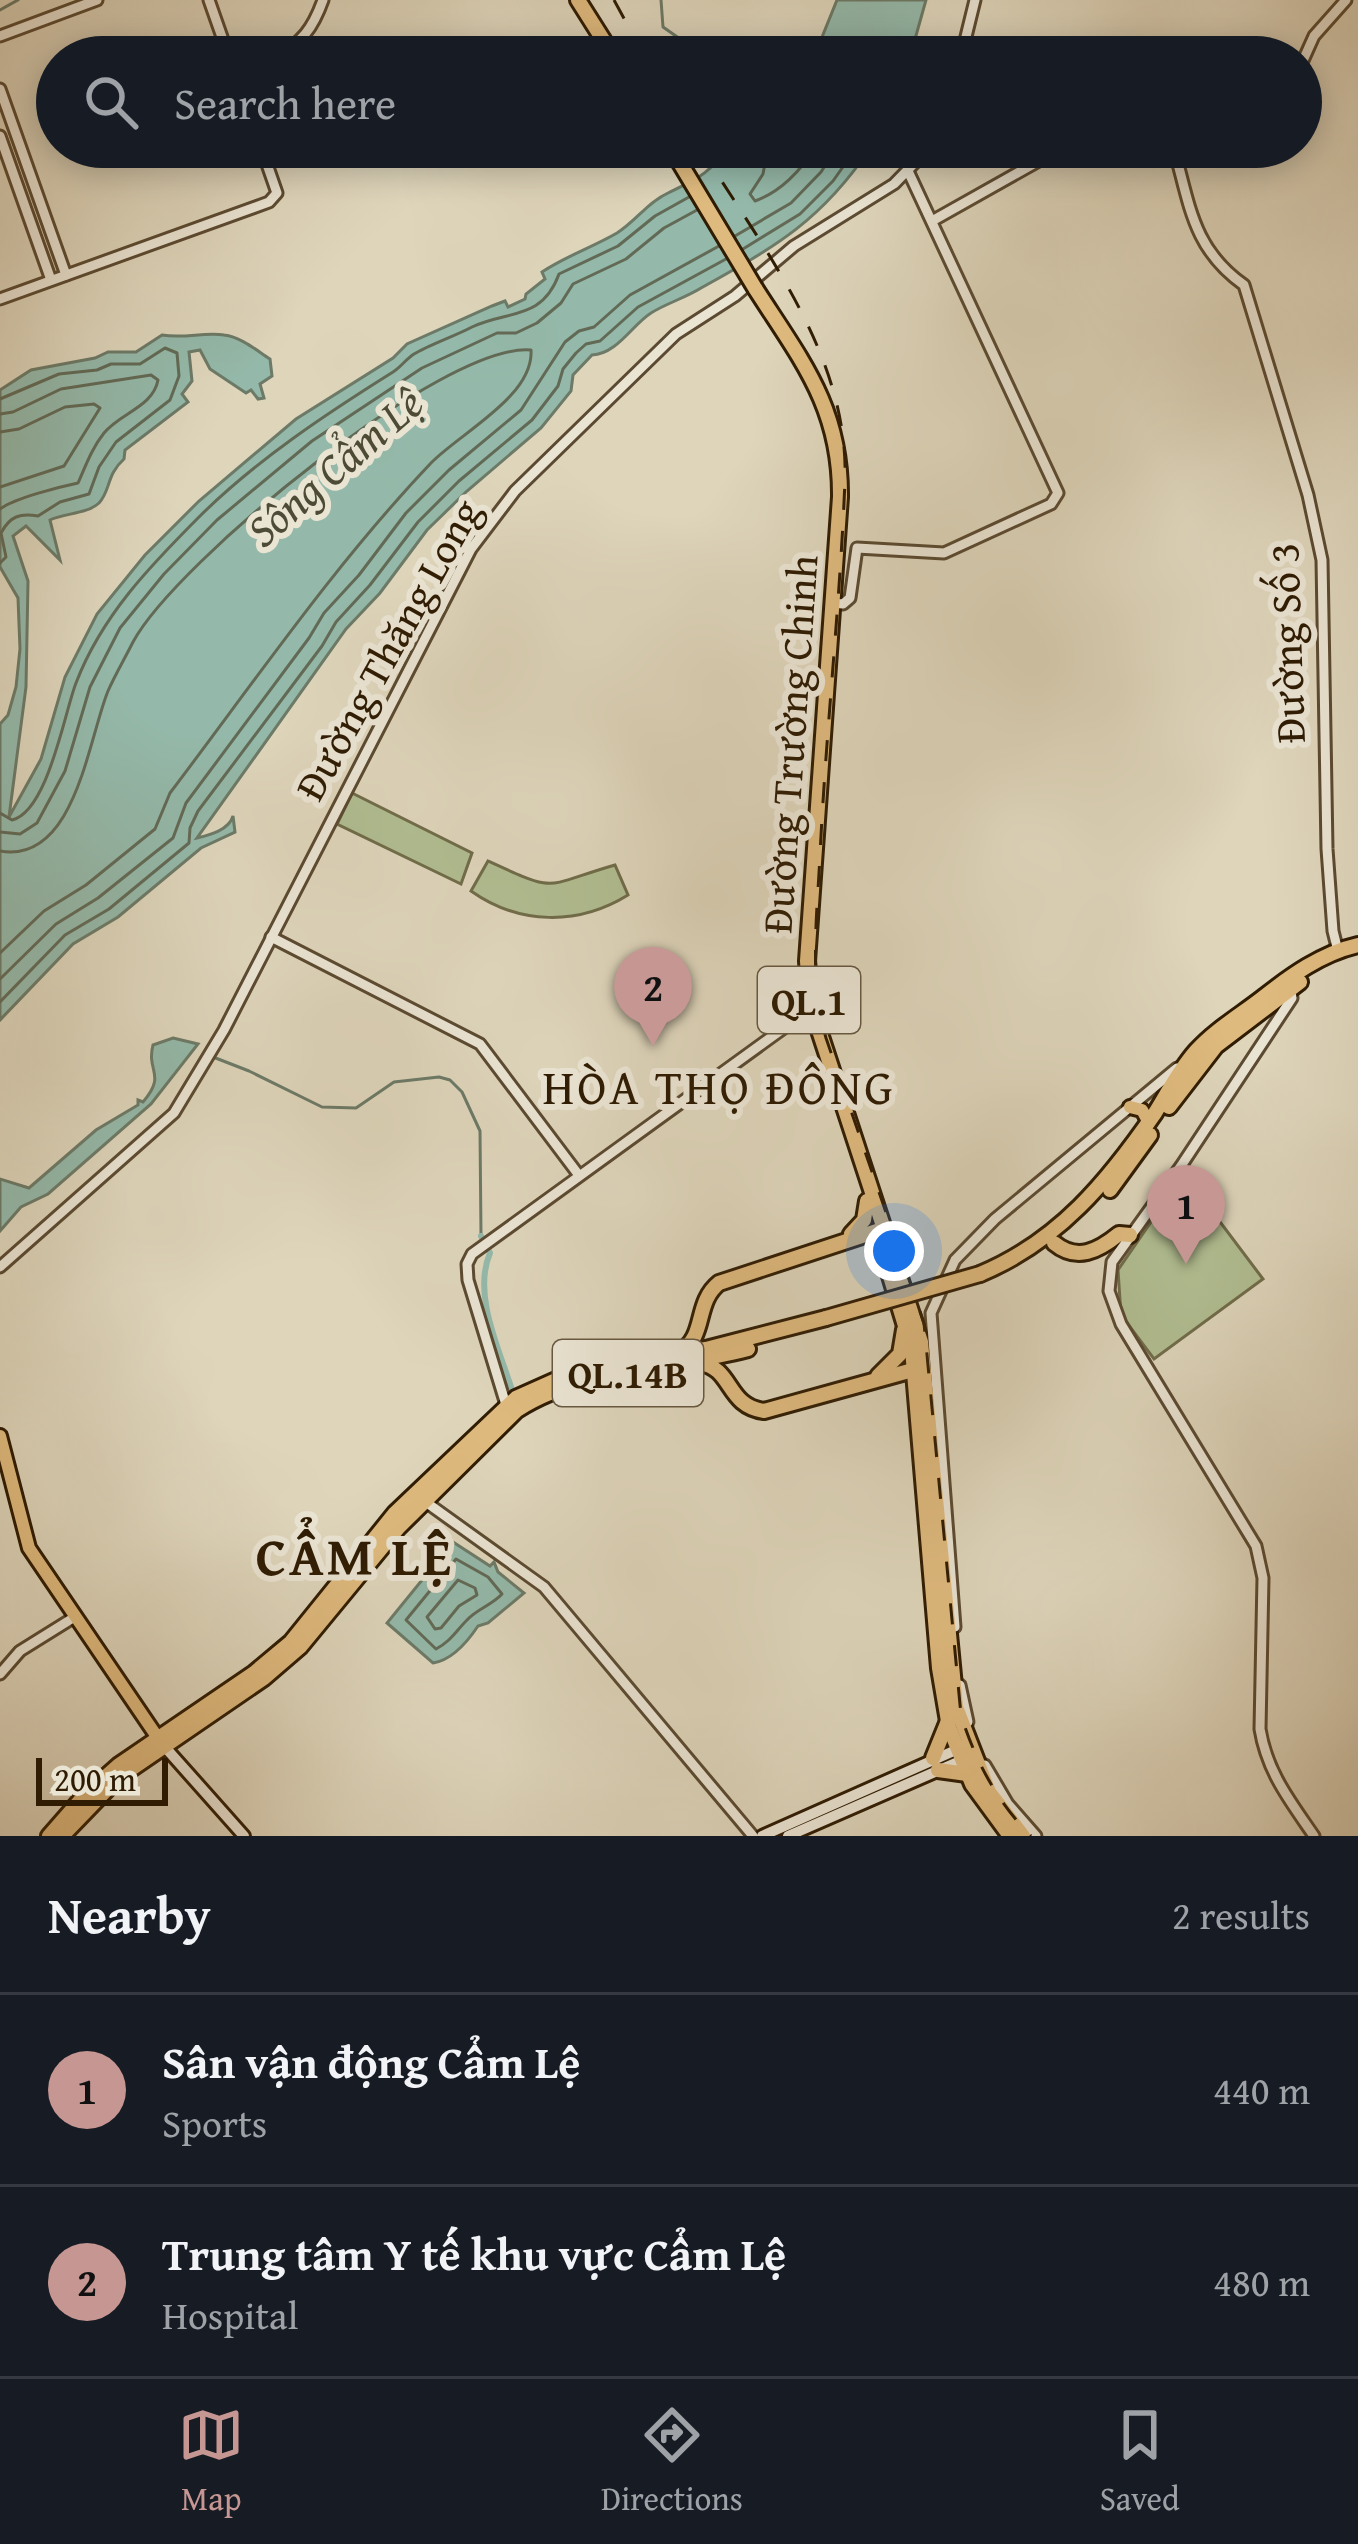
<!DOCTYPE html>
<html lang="en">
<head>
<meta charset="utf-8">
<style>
  :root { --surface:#171b24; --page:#242831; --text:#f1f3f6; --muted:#9ea1a6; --line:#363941; --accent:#c59692 }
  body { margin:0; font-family:"Gentium Book Plus",serif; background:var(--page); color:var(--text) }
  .scale { position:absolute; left:36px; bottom:30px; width:132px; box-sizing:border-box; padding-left:12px; border:6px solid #2f1c03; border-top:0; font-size:33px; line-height:42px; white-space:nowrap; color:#2f1c03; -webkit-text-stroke:9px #eae4d3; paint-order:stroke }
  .you { position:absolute; left:894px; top:1251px; width:42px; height:42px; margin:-30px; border:9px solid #fff; border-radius:50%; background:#1a73e8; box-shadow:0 0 0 18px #1a73e833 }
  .badge { display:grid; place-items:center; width:78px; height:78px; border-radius:50%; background:var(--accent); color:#111; font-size:39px; font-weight:700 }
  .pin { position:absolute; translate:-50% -99px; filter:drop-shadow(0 3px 6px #0008) }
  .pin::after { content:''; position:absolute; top:63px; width:42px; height:36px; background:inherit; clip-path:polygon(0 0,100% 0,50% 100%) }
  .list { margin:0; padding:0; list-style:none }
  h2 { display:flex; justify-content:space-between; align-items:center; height:156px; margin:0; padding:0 48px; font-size:51px }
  h2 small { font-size:39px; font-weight:400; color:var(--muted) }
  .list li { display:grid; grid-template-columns:78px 1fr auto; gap:36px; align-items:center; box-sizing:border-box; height:192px; padding:0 48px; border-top:3px solid var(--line) }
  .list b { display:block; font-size:45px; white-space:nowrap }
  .list p { margin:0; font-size:39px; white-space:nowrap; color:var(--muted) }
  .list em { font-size:39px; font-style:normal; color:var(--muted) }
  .icon { flex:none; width:66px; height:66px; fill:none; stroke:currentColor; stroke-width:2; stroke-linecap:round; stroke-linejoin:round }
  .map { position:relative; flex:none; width:1358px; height:1836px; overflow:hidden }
  .search { position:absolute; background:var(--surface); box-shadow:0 6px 30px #0003; left:36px; right:36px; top:36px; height:132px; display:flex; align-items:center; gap:30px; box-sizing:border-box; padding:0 42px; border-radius:66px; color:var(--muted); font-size:45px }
  .sheet { height:540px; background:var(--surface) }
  nav { display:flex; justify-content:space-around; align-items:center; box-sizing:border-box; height:168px; border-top:3px solid var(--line); background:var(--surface); font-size:33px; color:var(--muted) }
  nav a { display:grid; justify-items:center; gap:6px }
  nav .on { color:var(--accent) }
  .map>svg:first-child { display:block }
</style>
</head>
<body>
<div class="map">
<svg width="1358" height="1836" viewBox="0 0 1358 1836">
  <rect width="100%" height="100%" fill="#ded5bb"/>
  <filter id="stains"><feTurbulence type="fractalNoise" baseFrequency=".00167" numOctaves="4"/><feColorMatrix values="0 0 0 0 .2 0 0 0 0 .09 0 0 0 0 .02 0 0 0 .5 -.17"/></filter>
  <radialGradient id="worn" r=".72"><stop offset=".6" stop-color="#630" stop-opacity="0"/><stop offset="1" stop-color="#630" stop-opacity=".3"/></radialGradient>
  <g fill="#b0bd91" stroke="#706c4a" stroke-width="3">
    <path d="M352,793L472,853L461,884L337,824Z"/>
    <path d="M488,861C560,894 542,886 615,865L628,895C578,926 519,925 471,891Z"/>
    <path d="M1184,1174L1263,1279L1154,1359L1121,1315L1118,1270Z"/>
  </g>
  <g fill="#94b9aa" stroke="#6c7a67" stroke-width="3">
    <path d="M837,0H926L910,57H814Z"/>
    <path d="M724,147H871C822,220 777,246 701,288C685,298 667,303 651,313C632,325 617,354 592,355L573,375L571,391L541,428L467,491L427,530L380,593L346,629L197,838C210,835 229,830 233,816L235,832L201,848L118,917L73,944L0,1020V724L8,715L16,687L20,649L18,598L0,567V390L31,370L95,358L108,352H136L162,335C183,339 204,332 224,335C241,337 256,350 270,359L272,376L260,384L264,398L258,399L251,390L246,393L210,369L200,350L189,352L192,381L182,394L188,402L125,450L124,459C106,475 111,490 99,503C87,514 65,513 50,520L60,560L26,526L13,536L28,581L26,687L9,817L41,759L65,677L97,614L145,555L199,501L296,419L393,358L407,344L492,306L505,301L508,307L525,299L526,294L545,279L542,272C566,256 593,247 617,233C636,221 648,202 668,193C690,182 716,172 724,147Z"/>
    <path d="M173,1038L198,1044L151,1104L48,1194L21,1207L0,1231V1179L29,1188L96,1130L138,1105V1100L143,1102C167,1074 146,1072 153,1045Z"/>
    <path d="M453,1542L490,1566L494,1562L498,1572L524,1593L488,1623L478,1626C468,1641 453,1660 433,1663L387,1623Z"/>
  </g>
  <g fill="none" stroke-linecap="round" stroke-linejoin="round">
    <g stroke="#626a56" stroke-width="3">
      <path d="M768,147L763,174L750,194L755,201C780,192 801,171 815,147"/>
      <path d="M735,236L791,203L821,172L837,147"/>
      <path d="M743,249L800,214L833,181L857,147"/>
      <path d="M0,399L59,374L97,370L111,364H140L165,348L177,353L179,376L170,400L116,442L99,467L89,494L60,502L38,516C20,513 10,516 1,533L6,557L0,563"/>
      <path d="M0,414L13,412L61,389L151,375L158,380C153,407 120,413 104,433C92,448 86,465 78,483C59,487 15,498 0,509"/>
      <path d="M0,432L19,429L65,407L94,404L100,408L64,466L0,487"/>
      <path d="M0,813L12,820C48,811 64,714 76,683C102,615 151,565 201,515C258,459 326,414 393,372C401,367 406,359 414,354C429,345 455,336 472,327C507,310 542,321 559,274L618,246L655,216L689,197"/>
      <path d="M0,832L20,834L37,823L65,771L90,687L120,628L164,574L217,520L312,441L422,368L497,333H516L537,323L561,303L573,284L626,259L664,228L697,210"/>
      <path d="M0,851C75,864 88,740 108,691C115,675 125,658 133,642C176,562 444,342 531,350C534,396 460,433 431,463C334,565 255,681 170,793L155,829L86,885L44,911L0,953"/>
      <path d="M0,979L56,924L98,898L173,838L186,803L309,638L324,613L359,575L406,513L449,470L521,410L565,342L579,331L594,327L630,295L719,246"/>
      <path d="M0,1002L65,935L109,909L189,843L190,828L198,811L322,646L336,622L370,585L418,522L459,481L532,420L558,386L563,369L576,353L586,344L600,341L638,307L726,259"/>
      <path d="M456,1559L488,1577L502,1594C492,1605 477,1609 467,1620C456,1631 451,1641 436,1649L406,1620Z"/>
      <path d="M458,1580L475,1588L477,1595L459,1606L441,1628L435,1629L427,1617Z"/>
    </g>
    <g stroke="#6c7a67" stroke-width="3">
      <path d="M661,0L663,27L683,41"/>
      <path d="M0,10L18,0"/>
      <path d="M213,1057L249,1071L322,1107L356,1108L394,1082L439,1077L450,1080L462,1092L480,1131L481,1236"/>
    </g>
    <path stroke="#94b9aa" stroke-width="6" d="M481,1236L490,1253C472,1295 500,1351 513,1393"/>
    <defs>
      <g id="tertiary">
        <path d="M209,0L229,57"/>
        <path d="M0,36L97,0"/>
        <path d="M275,57C302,43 313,28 323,0"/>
        <path d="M961,57L975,0"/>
        <path d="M1301,65L1314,36L1346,0"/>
        <path d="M0,89L66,275"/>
        <path d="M0,136L51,280"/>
        <path d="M1127,147L1157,152L1182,147"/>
        <path d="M1174,149C1190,206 1193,249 1244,285L1308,495L1322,560L1327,849L1333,931L1338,951"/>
        <path d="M932,221L1044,158L1071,147"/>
        <path d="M0,299L269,202L277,193L261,147"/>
        <path d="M832,603L843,604L850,598L857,548L944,553L1051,504L1058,493L908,171"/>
        <path d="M271,937L480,1044L578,1174"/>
        <path d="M1290,988L1292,998L1181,1166L1112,1262L1109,1291L1121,1324L1256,1546L1263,1578L1260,1729C1267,1772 1290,1801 1314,1836"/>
        <path d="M0,1267L174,1113L224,1030L471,549L515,491L676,334L735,296L794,246L894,184L930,147"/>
        <path d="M507,1408L468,1280L467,1264L472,1254L788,1025L805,1017"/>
        <path d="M423,1500L544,1587L753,1836"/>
        <path d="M955,1627L931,1313L955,1260L995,1219L1177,1068"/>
        <path d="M0,1674L20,1651L73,1618"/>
        <path d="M960,1685L968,1722"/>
        <path d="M985,1765L1008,1804L1036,1836"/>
      </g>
      <g id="secondary">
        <path d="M164,1746L244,1836"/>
        <path d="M762,1836L965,1746"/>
        <path d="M788,1836L967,1758"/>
      </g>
      <g id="primary">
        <path d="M1130,1107L1142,1110L1148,1121"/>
        <path d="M0,1436L29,1548L162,1744"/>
      </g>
      <g id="trunk">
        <path d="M578,0L614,57"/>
        <path d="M662,147L665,152"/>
        <path d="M755,288C801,360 841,407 840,497L807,961L810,1003L921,1342L956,1707L989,1792L1023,1836"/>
        <path d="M1169,1107L1216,1046L1300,982"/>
        <path d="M1110,1190L1150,1135"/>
        <path d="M877,1233L912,1349L939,1668L949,1727L972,1784L1010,1836"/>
        <path d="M851,1234L864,1220L867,1201"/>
        <path d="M1054,1243C1077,1262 1098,1251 1119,1234L1130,1235"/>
        <path d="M980,1274C1059,1241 1108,1181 1155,1113C1168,1092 1180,1069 1196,1051C1215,1030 1239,1016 1261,999C1290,976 1322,953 1358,945"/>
        <path d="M680,1352C707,1336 694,1303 719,1283L880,1230"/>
        <path d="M700,1363C733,1368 726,1406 764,1411L920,1368"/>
        <path d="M878,1376L900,1354L904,1330"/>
        <path d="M933,1758L948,1721"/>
        <path d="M938,1770L967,1774"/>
        <path d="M49,1836L84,1796L119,1765L254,1673L291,1642L395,1513L516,1398L572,1373L706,1349L826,1318"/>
        <path d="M62,1836L118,1778L264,1678L300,1647L398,1528L517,1410C584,1367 673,1369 748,1349"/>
      </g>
    </defs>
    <use href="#tertiary" stroke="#5b4a31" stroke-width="15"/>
    <use href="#secondary" stroke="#2f1c03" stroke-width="16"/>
    <use href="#primary" stroke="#2f1c03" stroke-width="18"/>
    <use href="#trunk" stroke="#2f1c03" stroke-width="20"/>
    <use href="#tertiary" stroke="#eae4d3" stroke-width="9"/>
    <use href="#secondary" stroke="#eae4d3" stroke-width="10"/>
    <use href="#primary" stroke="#dfba7e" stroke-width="12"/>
    <use href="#trunk" stroke="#dfba7e" stroke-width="14"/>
    <g stroke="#2f1c03" stroke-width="3" stroke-dasharray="21 21" stroke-linecap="butt">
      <path d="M614,0L645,57"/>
      <path d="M700,147C763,249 849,355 845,480C840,606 826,730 820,855C817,917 809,977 826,1038L924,1323L961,1715C975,1760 997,1802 1031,1836"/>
    </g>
    <defs>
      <g id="trunk-bridge">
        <path d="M671,148L755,288"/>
        <path d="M826,1318L980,1274"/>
      </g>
    </defs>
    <use href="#trunk-bridge" stroke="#2f1c03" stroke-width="20" stroke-linecap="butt"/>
    <use href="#trunk-bridge" stroke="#dfba7e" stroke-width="14"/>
  </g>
  <g text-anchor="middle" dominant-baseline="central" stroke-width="12" stroke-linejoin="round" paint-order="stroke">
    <g fill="#eae4d3" stroke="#675841" stroke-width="3">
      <rect x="758" y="967" width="102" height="66" rx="9"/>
      <rect x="553" y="1340" width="150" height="66" rx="9"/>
    </g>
    <g font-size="39" font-weight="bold" fill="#2f1c03">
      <text x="809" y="1000">QL.1</text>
      <text x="628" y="1373">QL.14B</text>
    </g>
    <g font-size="42" fill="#2f1c03" stroke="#eae4d3">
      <text transform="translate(1286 643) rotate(-92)">Đường Số 3</text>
      <text transform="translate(387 649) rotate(-61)">Đường Thăng Long</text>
      <text transform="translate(789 744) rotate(-86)">Đường Trường Chinh</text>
    </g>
    <g font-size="45" font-style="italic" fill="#4d4b35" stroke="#eae4d3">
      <text transform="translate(334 466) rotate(-41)">Sông Cẩm Lệ</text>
    </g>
    <g font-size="48" letter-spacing="3" fill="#2f1c03" stroke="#eae4d3">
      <text x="719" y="1086">HÒA THỌ ĐÔNG</text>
    </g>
    <g font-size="54" font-weight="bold" letter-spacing="3" fill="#2f1c03" stroke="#eae4d3">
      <text x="355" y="1555">CẨM LỆ</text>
    </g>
  </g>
  <rect width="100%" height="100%" filter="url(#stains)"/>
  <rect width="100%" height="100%" fill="url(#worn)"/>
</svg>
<div class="scale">200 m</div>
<div class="you"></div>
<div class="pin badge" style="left:1186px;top:1264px">1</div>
<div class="pin badge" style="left:653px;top:1046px">2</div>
<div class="search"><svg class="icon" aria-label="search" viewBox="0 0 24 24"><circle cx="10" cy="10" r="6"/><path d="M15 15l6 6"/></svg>Search here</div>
</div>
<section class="sheet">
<h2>Nearby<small>2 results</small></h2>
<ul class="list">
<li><span class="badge">1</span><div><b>Sân vận động Cẩm Lệ</b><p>Sports</p></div><em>440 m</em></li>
<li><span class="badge">2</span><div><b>Trung tâm Y tế khu vực Cẩm Lệ</b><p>Hospital</p></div><em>480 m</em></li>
</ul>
</section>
<nav>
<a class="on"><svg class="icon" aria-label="map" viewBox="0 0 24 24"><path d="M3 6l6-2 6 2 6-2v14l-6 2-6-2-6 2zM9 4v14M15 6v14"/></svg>Map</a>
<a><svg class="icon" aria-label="directions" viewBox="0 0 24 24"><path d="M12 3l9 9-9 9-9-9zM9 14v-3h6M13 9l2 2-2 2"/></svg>Directions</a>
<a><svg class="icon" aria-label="saved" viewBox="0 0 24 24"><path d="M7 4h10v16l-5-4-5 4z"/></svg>Saved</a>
</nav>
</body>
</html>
